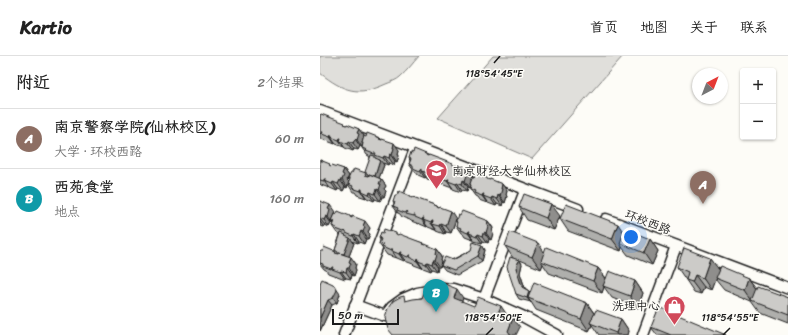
<!DOCTYPE html>
<html lang="zh">
<head>
<meta charset="utf-8">
<style>
  :root { --surface:#fff; --page:#f6f6f6; --text:#222; --muted:#767676; --line:#e0e0e0; --accent:#d93025 }
  body { margin:0; font-family:Sriracha,"LXGW WenKai TC",sans-serif; background:var(--page); color:var(--text) }
  .controls { position:absolute; right:12px; top:12px; display:grid; overflow:hidden; border-radius:4px; box-shadow:0 1px 3px #0004 }
  .controls button { width:36px; height:36px; display:grid; place-items:center; padding:0; border:0; border-bottom:1px solid var(--line); background:var(--surface); color:var(--text); font:20px sans-serif }
  .compass { position:absolute; left:372px; top:12px; width:36px; height:36px; border-radius:50%; background:var(--surface); box-shadow:0 1px 3px #0004; rotate:42deg }
  .scale { position:absolute; left:12px; bottom:10px; width:67px; box-sizing:border-box; padding-left:4px; border:2px solid #1c1c1c; border-top:0; font-size:11px; line-height:14px; white-space:nowrap; color:#1c1c1c; -webkit-text-stroke:3px #fdfcf7; paint-order:stroke }
  .you { position:absolute; left:311px; top:181px; width:14px; height:14px; margin:-10px; border:3px solid #fff; border-radius:50%; background:#1a73e8; box-shadow:0 0 0 6px #1a73e833 }
  .badge { display:grid; place-items:center; width:26px; height:26px; border-radius:50%; background:var(--accent); color:#fff; font-size:13px; font-weight:700 }
  .pin { position:absolute; translate:-50% -33px; filter:drop-shadow(0 1px 2px #0008) }
  .pin::after { content:''; position:absolute; top:21px; width:14px; height:12px; background:inherit; clip-path:polygon(0 0,100% 0,50% 100%) }
  .list { margin:0; padding:0; list-style:none }
  h2 { display:flex; justify-content:space-between; align-items:center; height:52px; margin:0; padding:0 16px; font-size:17px }
  h2 small { font-size:13px; font-weight:400; color:var(--muted) }
  .list li { display:grid; grid-template-columns:26px 1fr auto; gap:12px; align-items:center; box-sizing:border-box; height:60px; padding:0 16px; border-top:1px solid var(--line) }
  .list b { display:block; font-size:15px; white-space:nowrap }
  .list p { margin:0; font-size:13px; white-space:nowrap; color:var(--muted) }
  .list em { font-size:13px; font-style:normal; color:var(--muted) }
  .map { position:relative; flex:none; width:468px; height:279px; overflow:hidden }
  header { display:flex; align-items:center; gap:24px; box-sizing:border-box; height:56px; padding:0 20px; background:var(--surface); border-bottom:1px solid var(--line) }
  header strong { font-size:19px }
  nav { display:flex; gap:22px; margin-inline-start:auto; font-size:14px }
  main { display:flex }
  aside { flex:1; background:var(--surface) }
  .map>svg:first-child { display:block }
</style>
</head>
<body>
<header>
<strong>Kartio</strong>
<nav><a>首页</a><a>地图</a><a>关于</a><a>联系</a></nav>
</header>
<main>
<aside>
<h2>附近<small>2个结果</small></h2>
<ul class="list">
<li><span class="badge" style="background:#8d6e63">A</span><div><b>南京警察学院(仙林校区)</b><p>大学 · 环校西路</p></div><em>60 m</em></li>
<li><span class="badge" style="background:#0f9aa8">B</span><div><b>西苑食堂</b><p>地点</p></div><em>160 m</em></li>
</ul>
</aside>
<div class="map">
<svg width="468" height="279" viewBox="0 0 468 279">
  <rect width="100%" height="100%" fill="#fdfcf7"/>
  <filter id="ink" filterUnits="userSpaceOnUse"><feTurbulence type="fractalNoise" baseFrequency=".025" numOctaves="2"/><feDisplacementMap in="SourceGraphic" scale="8" xChannelSelector="R" yChannelSelector="G"/><feConvolveMatrix kernelMatrix="1 2 1 2 8 2 1 2 1" color-interpolation-filters="sRGB"/></filter>
  <g filter="url(#ink)">
    <g fill="#e0dfdb" stroke="#7e7e7c">
      <path d="M0,0H99C93,7 87,15 80,21C77,24 71,26 66,28C38,41 23,35 0,17Z"/>
      <path d="M173,0H303L212,103L118,62Z"/>
    </g>
    <g fill="none" stroke-linecap="round" stroke-linejoin="round">
      <defs>
        <g id="street">
          <path d="M0,55L258,153"/>
          <path d="M286,163L468,232"/>
          <path d="M164,243L203,140"/>
          <path d="M35,249L65,260L72,251L83,243L97,237L122,232L133,233L164,243L204,261L237,279"/>
          <path d="M24,279L95,93"/>
          <path d="M323,279L356,190"/>
        </g>
      </defs>
      <use href="#street" stroke="#1c1c1c" stroke-width="13"/>
      <use href="#street" stroke="#fdfcf7" stroke-width="10"/>
    </g>
    <g fill="#afafac" stroke="#1c1c1c">
      <path d="M0,59L26,69L39,73L44,80L43,83L46,81L60,82L61,83L79,94L78,98L79,100L77,106L75,105L74,109L69,107L68,109L63,107L64,109L59,122L61,123L66,130L64,133L66,135L64,141H62L60,145L55,143L54,145L47,142L46,141V142L37,139L35,136H33L28,128L30,125L28,123L32,117H46L50,102L49,100L47,99L42,92V91L40,90L38,94L34,93L33,95L25,92L24,91L16,88L15,87V88L7,85V84L6,85L0,82Z"/>
      <path d="M93,97L106,98L108,99L134,110L153,120L152,122H154L168,124L182,128L187,135L186,139L187,140L185,147L183,146L182,150L177,148L176,150L168,147L167,146V147L159,144L157,141L155,140L150,133V132L148,131L147,135L142,134L141,136L133,133L132,131V132L124,129L123,128V129L115,126V125L107,123L106,121L105,122L98,119L96,116L94,115L89,108L90,105L89,102Z"/>
      <path d="M0,104L11,110L24,113L29,120L27,124L29,126L27,132L25,131L23,135L18,133L17,135L10,132L9,131V132L1,129L0,128Z"/>
      <path d="M91,141L117,150L119,152L136,163L131,177L126,176L125,178L117,175V174H116L108,171L107,170V171L100,168L99,167V168L91,165L90,164L82,161L80,158L78,157L73,150L74,147L73,145Z"/>
      <path d="M0,145L15,156L14,158L32,161L50,172L48,176L50,178L48,183H46L44,188L39,186L38,187L32,185L34,187L29,200L36,208L35,212L36,214L34,220L32,219L31,223L26,222L25,223L17,220L16,219V220L8,217L6,214L4,213L0,208V196L3,195H15V194L20,179L17,177L12,170L13,168L11,167L9,171L5,169L4,171L0,170Z"/>
      <path d="M199,151L240,160L234,174L207,164Z"/>
      <path d="M240,163L304,176L330,183L338,195L332,209L308,199L302,191L301,195L248,175Z"/>
      <path d="M136,165H168L173,172L172,175L173,177L171,184L169,183L168,187L163,185L162,187L154,185L153,183V184L145,181L143,178L141,177L136,170L137,167Z"/>
      <path d="M77,179L103,187V189L117,193L122,200L121,204L122,205L120,211H118L117,215L112,213L111,215L103,212L102,211V212L94,209L93,208L85,205V204L84,205L77,202L76,201V202L67,199L59,188L60,184L59,182Z"/>
      <path d="M162,189L165,194L162,205L137,219L125,214L121,209Z"/>
      <path d="M185,190L224,196L278,212L286,222L315,225L323,237L318,252L292,242L284,231L282,237L229,217L223,208L221,213L200,204L202,208L200,217L205,232L209,235L210,236L267,247L274,257L301,263L309,275L308,279H279L272,269L269,275L216,254L211,246L199,243L196,238L193,202Z"/>
      <path d="M390,202L398,214L429,222L437,232L468,241V268L440,257L432,246L404,234L395,223L391,234L384,231L381,238L374,236L357,211Z"/>
      <path d="M0,227L20,238L17,247L12,249L0,275Z"/>
      <path d="M331,271L406,279H337Z"/>
    </g>
    <g fill="#8f8e8c" stroke="#1c1c1c">
      <path d="M39,73L44,80L42,87L43,89L42,91L37,84V77Z"/>
      <path d="M11,79L13,82L11,81L15,87V88L10,81Z"/>
      <path d="M20,82L22,86L20,85L24,91L19,84Z"/>
      <path d="M35,83L40,90L38,94L33,87Z"/>
      <path d="M29,85L34,93L33,95L28,88Z"/>
      <path d="M74,87L79,94L78,98L79,100L77,106L72,99L73,92Z"/>
      <path d="M70,98L75,105L74,109L69,102Z"/>
      <path d="M64,100L69,107L68,109L63,102Z"/>
      <path d="M60,104L64,109L58,125L55,120Z"/>
      <path d="M24,113L29,120L27,124L29,126L27,132L22,124V118Z"/>
      <path d="M101,113L103,116L102,115L106,121L105,122L100,115Z"/>
      <path d="M148,113L153,120L150,128L151,130L150,132L145,125L146,118Z"/>
      <path d="M119,120L121,123L119,122L123,128V129L118,122Z"/>
      <path d="M4,123L7,126L5,125L9,131V132L4,125Z"/>
      <path d="M61,123L66,130L64,133L66,135L64,141L59,134V128Z"/>
      <path d="M128,123L130,126L128,125L132,131V132L127,125Z"/>
      <path d="M20,124L25,131L23,135L18,128Z"/>
      <path d="M143,124L148,131L147,135L142,128Z"/>
      <path d="M13,126L18,133L17,135L12,128Z"/>
      <path d="M137,126L142,134L141,136L136,128Z"/>
      <path d="M182,128L187,135L186,139L187,140L185,147L180,140L181,133Z"/>
      <path d="M41,133L43,136L42,135L46,141V142L41,135Z"/>
      <path d="M57,133L62,141L60,145L55,138Z"/>
      <path d="M50,136L55,143L54,145L49,138Z"/>
      <path d="M163,138L165,140H163L167,146V147L162,140Z"/>
      <path d="M178,139L183,146L182,150L177,143Z"/>
      <path d="M172,141L177,148L176,150L171,143Z"/>
      <path d="M231,148L240,160L234,174L226,162Z"/>
      <path d="M10,149L15,156L11,165L13,167V168L8,161V153Z"/>
      <path d="M131,155L136,163L131,177L126,170Z"/>
      <path d="M6,160L11,167L9,171L4,164Z"/>
      <path d="M103,162L105,165L103,164L107,170V171L102,164Z"/>
      <path d="M0,163L5,169L4,171L0,166Z"/>
      <path d="M45,165L50,172L48,176L50,178L48,183L43,176V170Z"/>
      <path d="M112,165L115,168H112L117,174H116L111,167Z"/>
      <path d="M168,165L173,172L172,175L173,177L171,184L166,177L167,169Z"/>
      <path d="M121,168L126,176L125,178L120,170Z"/>
      <path d="M298,168L306,180L300,187L302,191L301,195L292,183Z"/>
      <path d="M41,175L46,183L44,188L39,180Z"/>
      <path d="M149,175L151,178L149,177L153,183V184L148,177Z"/>
      <path d="M164,176L169,183L168,187L163,180Z"/>
      <path d="M34,178L39,186L38,187L33,180Z"/>
      <path d="M158,178L163,185L162,187L157,180Z"/>
      <path d="M30,182L34,187L28,203L24,198Z"/>
      <path d="M330,183L338,195L332,209L324,197Z"/>
      <path d="M218,187L226,199L221,205L223,208L221,213L212,201Z"/>
      <path d="M162,189L165,194L162,205L158,200Z"/>
      <path d="M71,193L73,196L72,195L76,201V202L71,195Z"/>
      <path d="M117,193L122,200L121,204L122,205L120,211L115,204L116,198Z"/>
      <path d="M80,196L82,199L80,198L85,204L84,205L79,198Z"/>
      <path d="M31,201L36,208L35,212L36,214L34,220L29,212V206Z"/>
      <path d="M98,202L100,206L98,205L102,211V212L97,205Z"/>
      <path d="M390,202L399,214L391,234L383,222Z"/>
      <path d="M113,204L118,211L117,215L112,208Z"/>
      <path d="M199,204L202,208L200,217L206,236L202,231L196,212Z"/>
      <path d="M107,206L112,213L111,215L106,208Z"/>
      <path d="M27,212L32,219L31,223L26,216Z"/>
      <path d="M278,212L287,224L283,230L284,231L282,237L273,225Z"/>
      <path d="M21,215L26,222L25,223L20,216Z"/>
      <path d="M375,219L384,231L381,238L372,226Z"/>
      <path d="M429,222L438,234L433,246L425,234Z"/>
      <path d="M315,225L323,237L318,252L310,240Z"/>
      <path d="M13,228L20,238L17,247L13,242Z"/>
      <path d="M137,233L143,242L140,251L134,242Z"/>
      <path d="M209,235L213,240L208,242L211,247L207,242Z"/>
      <path d="M8,244L12,249L0,275V262Z"/>
      <path d="M267,247L275,259L270,267L272,269L269,275L261,263Z"/>
      <path d="M181,250L187,259L184,268L177,259Z"/>
      <path d="M193,262L200,271L196,279H191L188,275Z"/>
      <path d="M301,263L309,275L308,279H297L296,277Z"/>
    </g>
    <g fill="#cccbc8" stroke="#1c1c1c">
      <path d="M1,58L25,67L24,68L27,69V68L39,73L37,77L39,78L37,84L35,83L33,87L29,85L28,88L20,85L21,82H20L19,84L11,81L12,79H11L10,81L2,78L3,76L2,75L1,78L0,77V59Z"/>
      <path d="M47,77L60,82L59,83L62,84V83L74,87L73,92H74L72,99L70,98L69,102L64,100L63,102L55,99L56,97H54V98L46,95L47,94L42,92L43,87H42L44,80L46,81Z"/>
      <path d="M94,93L106,98V99L108,100L109,99L133,108V109L135,110V109L148,113L146,118L147,119L145,125L143,124L142,128L137,126L136,128L128,125L129,123H128L127,125L119,122L120,120H119L118,122L110,119L111,117L110,116V118L102,115V113H101L100,115L93,112V110L89,108L91,103L89,102L91,96L93,97Z"/>
      <path d="M51,99L55,100V102L60,104L55,120L49,118V120L48,119V118L45,116Z"/>
      <path d="M0,104L10,108L9,109L11,110L12,109L24,113L22,118L24,119L22,124H20L18,128L13,126L12,128L5,125L6,123H4V125L0,124Z"/>
      <path d="M34,113L46,117L45,119L49,120V118L61,123L59,128H61L59,134L57,133L55,138L50,136L49,138L42,135V133H41V135L32,132L33,130L28,128L30,123H28L31,117H32Z"/>
      <path d="M156,118L167,122V123L170,124V123L182,128L181,133H182L180,140L178,139L177,143L172,141L171,143L163,140L164,138H163L162,140L154,137L155,135L150,133L151,129L150,128L152,122H154Z"/>
      <path d="M79,135L90,140V141L92,142L93,141L117,150V151L119,152L120,151L131,155L126,170L121,168L120,170L112,168L113,165H112L111,167L103,164L104,162H103L102,164L95,161V159H94V160L86,158L87,156L86,155L85,157L77,154L78,152L73,150L75,146L73,145L75,139H77Z"/>
      <path d="M204,138L231,148L226,162L199,151Z"/>
      <path d="M0,145L10,149L8,153L10,154L8,161L6,160L4,164L0,162Z"/>
      <path d="M246,148L298,168L292,183L240,163Z"/>
      <path d="M18,155L30,160V161L32,162V160L45,165L43,170L45,171L43,176L41,175L39,180L34,178L33,180L26,177V176L25,175L24,176L16,173L17,172L12,170L14,165H11L14,158L16,159Z"/>
      <path d="M142,155L168,165L167,169L168,170L166,177L164,176L163,180L158,178L157,180L149,177L150,175H149L148,177L140,174L141,172L136,170L137,166L136,165L138,158L140,159Z"/>
      <path d="M64,173L76,177V178L78,179L79,178L103,187L102,188L105,189V188L117,193L116,198H117L115,204H113L112,208L107,206L106,208L98,205L99,203L98,202L97,205L89,201L90,199H89L88,201L80,198L81,196H80L79,198L72,195V193H71V195L62,191L63,189L59,188L61,183L59,182L61,176L63,177Z"/>
      <path d="M305,173L330,183L324,197L300,187Z"/>
      <path d="M190,176L218,187L212,201L185,190Z"/>
      <path d="M21,177L26,179L25,180L30,182L24,198L19,197V198H18V196L15,194Z"/>
      <path d="M153,186L162,189L158,200L134,214L121,209L125,201L133,204L151,194Z"/>
      <path d="M4,191L16,196L15,197L19,198V197L31,201L29,206L31,207L29,212H27L26,216L21,215L20,216L12,213L13,211H12L11,213L3,210V208L0,207V196L1,195H3Z"/>
      <path d="M226,191L278,212L273,225L221,205Z"/>
      <path d="M364,192L390,202L383,222L375,219L372,226L366,224L368,216L357,211Z"/>
      <path d="M190,201L199,204L196,212L202,231L209,235L207,242L196,238L187,211Z"/>
      <path d="M400,210L429,222L425,234L395,222Z"/>
      <path d="M289,215L315,225L310,240L283,230Z"/>
      <path d="M2,223L13,228L17,234L13,242L8,244L0,262V227Z"/>
      <path d="M117,225L137,233L134,242L154,250L158,241L181,250L177,259L187,262L188,260L193,262L188,275L191,279H73L68,273L66,266L65,261L68,252L73,245L80,241L84,240L85,245L93,243L102,242L107,229L113,231L112,234H113Z"/>
      <path d="M214,226L267,247L261,263L208,242Z"/>
      <path d="M438,230L468,241V259L432,245Z"/>
      <path d="M339,251L406,279H351L331,271Z"/>
      <path d="M276,254L301,263L296,277L270,267Z"/>
    </g>
  </g>
  <path fill="none" stroke="#1c1c1c" stroke-width="1.5" d="M174,7L180,0M166,279L173,272M403,279L410,272"/>
  <defs>
    <symbol id="university-pin" viewBox="-11 -11 22 30"><path d="M0 17L-7.5 6A9.5 9.5 0 1 1 7.5 6Z" fill="#d1495b" stroke="#fdfcf7"/><path d="M0-5L7-2L0 1L-7-2ZM-4 1L0 2.5L4 1V4Q0 6-4 4Z" fill="#fff"/></symbol>
    <symbol id="shop-pin" viewBox="-11 -11 22 30"><path d="M0 17L-7.5 6A9.5 9.5 0 1 1 7.5 6Z" fill="#d1495b" stroke="#fdfcf7"/><path d="M-5-2.5h2.3a2.7 3.5 0 0 1 5.4 0H5L5.5 6h-11ZM-1.5-2.5h3a1.5 2.3 0 0 0-3 0Z" fill="#fff"/></symbol>
  </defs>
  <g fill-rule="evenodd">
    <use href="#university-pin" x="104" y="102" width="25" height="34"/>
    <use href="#shop-pin" x="342" y="238" width="25" height="34"/>
  </g>
  <g text-anchor="middle" dominant-baseline="central" stroke-width="3" stroke-linejoin="round" paint-order="stroke">
    <g font-size="12" fill="#1c1c1c" stroke="#fdfcf7" text-anchor="start">
      <text x="132" y="115">南京财经大学仙林校区</text>
      <text x="340" y="250" text-anchor="end">洗理中心</text>
    </g>
    <g font-size="12" fill="#1c1c1c" stroke="#fdfcf7">
      <text transform="translate(328 166) rotate(21)">环校西路</text>
    </g>
  </g>
  <g font-size="10" text-anchor="middle" fill="#1c1c1c" stroke="#fdfcf7" stroke-width="3" stroke-linejoin="round" paint-order="stroke">
    <text x="174" y="21">118°54'45"E</text>
    <text x="173" y="265">118°54'50"E</text>
    <text x="410" y="265">118°54'55"E</text>
  </g>
</svg>
<div class="controls">
<button>+</button>
<button>−</button>
</div>
<svg class="compass" viewBox="-18 -18 36 36"><path d="M0-13l5 13h-10z" fill="#e53935"/><path d="M0 13l5-13h-10z" fill="#767676"/></svg>
<div class="scale">50 m</div>
<div class="you"></div>
<div class="pin badge" style="left:383px;top:148px;background:#8d6e63">A</div>
<div class="pin badge" style="left:116px;top:256px;background:#0f9aa8">B</div>
</div>
</main>
</body>
</html>
